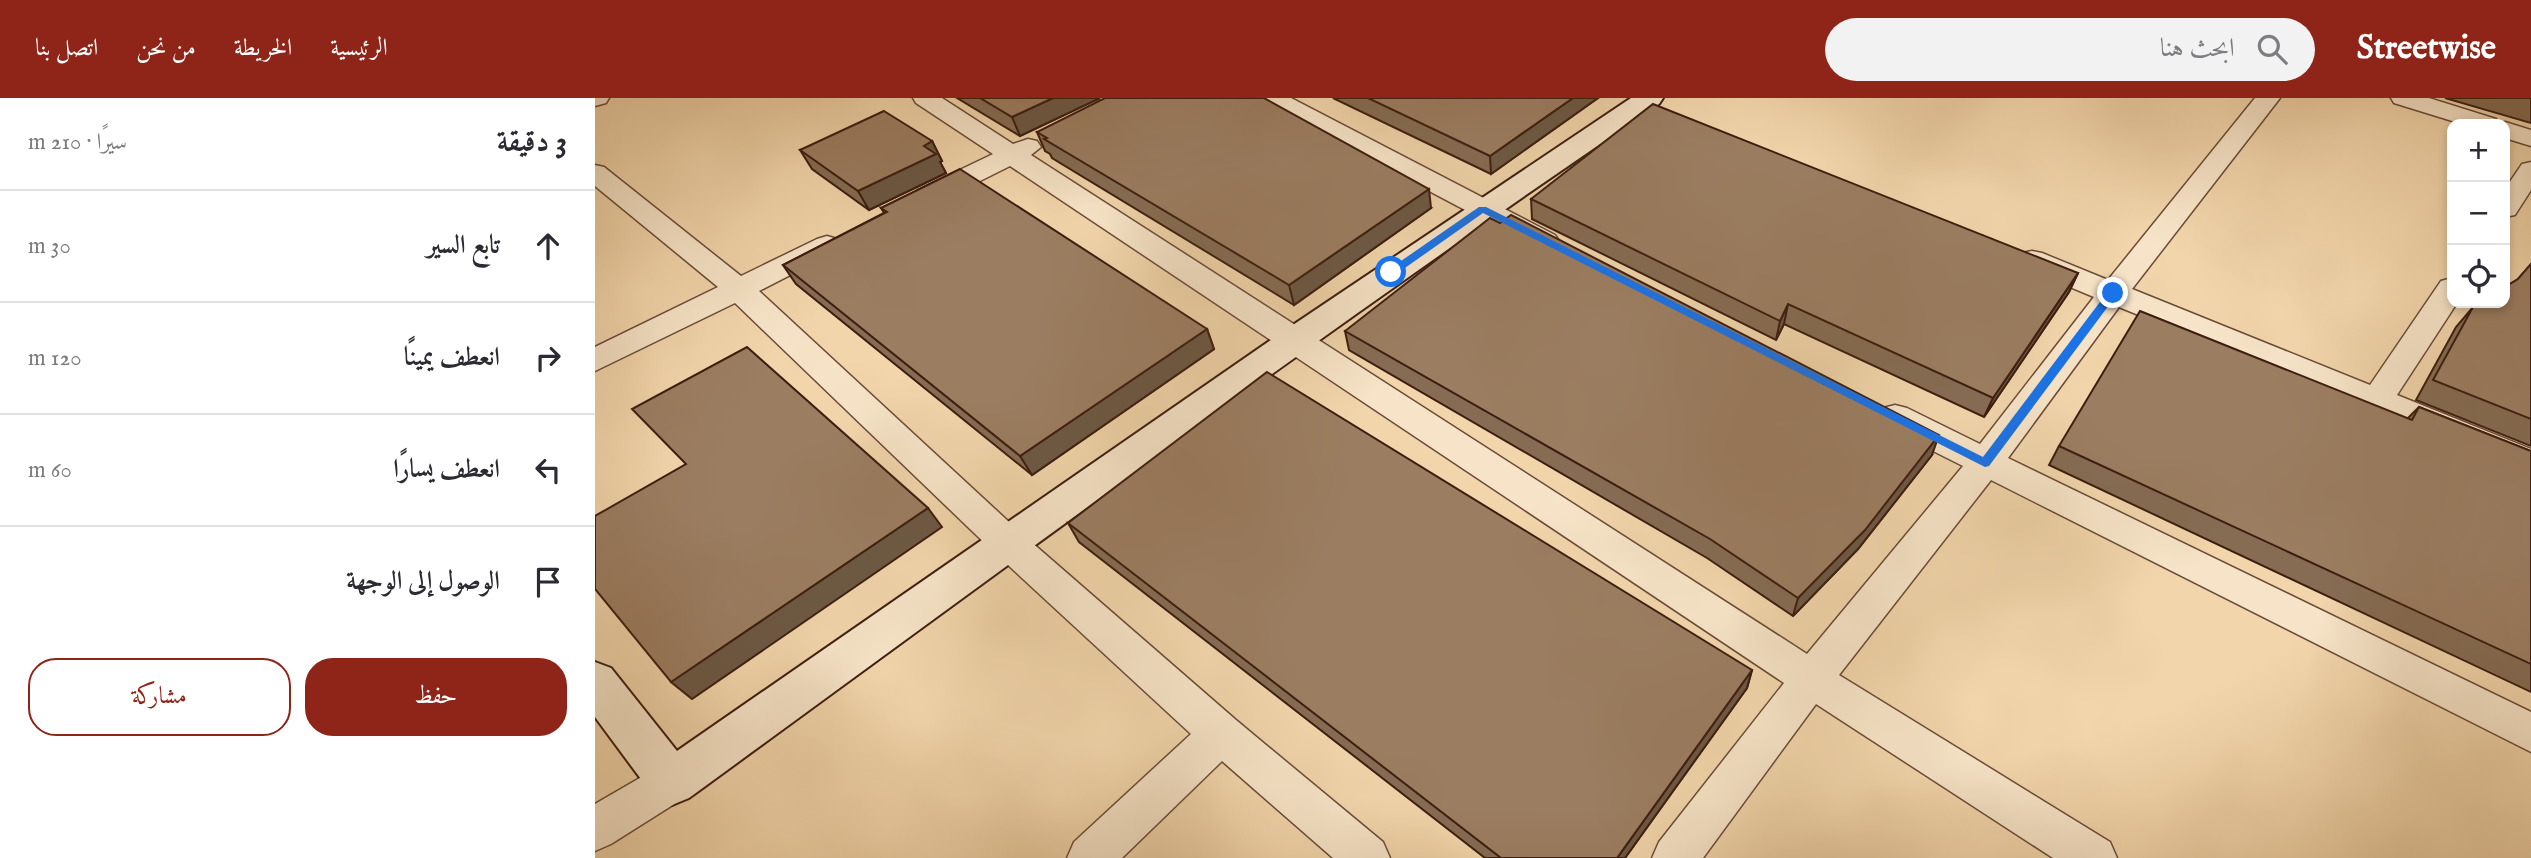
<!DOCTYPE html>
<html lang="ar">
<head>
<meta charset="utf-8">
<style>
  :root { --surface:#fff; --page:#f2f2f3; --text:#2b2b33; --muted:#7c7c81; --line:#e1e1e2; --accent:#8f2418 }
  body { margin:0; font-family:"IM FELL English",Amiri,serif; background:var(--page); color:var(--text); direction:rtl }
  .controls { position:absolute; right:21px; top:21px; display:grid; overflow:hidden; border-radius:14px; box-shadow:0 4px 10px #0003 }
  .controls button { width:63px; height:63px; display:grid; place-items:center; padding:0; border:0; border-bottom:2px solid var(--line); background:var(--surface); color:var(--text); font:35px sans-serif }
  .stop { position:absolute; width:21px; height:21px; margin:-16px; border:5px solid #1a73e8; border-radius:50%; background:#fff }
  .stop.end { background:#1a73e8; border-color:#fff; box-shadow:0 2px 7px #0008 }
  .list { margin:0; padding:0; list-style:none }
  h2 { display:flex; justify-content:space-between; align-items:center; height:91px; margin:0; padding:0 28px; font-size:30px }
  h2 small { font-size:23px; font-weight:400; color:var(--muted) }
  .list li { display:grid; grid-template-columns:46px 1fr auto; gap:21px; align-items:center; box-sizing:border-box; height:112px; padding:0 28px; border-top:2px solid var(--line) }
  .list b { display:block; font-size:26px; white-space:nowrap }
  .list em { font-size:23px; font-style:normal; color:var(--muted) }
  .actions { display:flex; gap:14px; padding:21px 28px }
  .actions a { flex:1; padding:16px 0; border:2px solid var(--accent); border-radius:28px; text-align:center; font-size:24px; color:var(--accent) }
  .actions .main { background:var(--accent); color:#fff }
  .icon { flex:none; width:38px; height:38px; fill:none; stroke:currentColor; stroke-width:2; stroke-linecap:round; stroke-linejoin:round }
  .map { position:relative; flex:none; width:1936px; height:760px; overflow:hidden; direction:ltr }
  header { display:flex; align-items:center; gap:42px; box-sizing:border-box; height:98px; padding:0 35px; background:var(--accent); color:#fff }
  header strong { font-size:33px }
  nav { display:flex; gap:38px; margin-inline-start:auto; font-size:24px }
  .search { width:490px; height:63px; background:var(--page); display:flex; align-items:center; gap:18px; box-sizing:border-box; padding:0 24px; border-radius:38px; color:var(--muted); font-size:26px }
  main { display:flex }
  aside { flex:1; background:var(--surface) }
  .map>svg:first-child { display:block }
</style>
</head>
<body>
<header>
<strong>Streetwise</strong>
<div class="search"><svg class="icon" aria-label="search" viewBox="0 0 24 24"><circle cx="10" cy="10" r="6"/><path d="M15 15l6 6"/></svg>ابحث هنا</div>
<nav><a>الرئيسية</a><a>الخريطة</a><a>من نحن</a><a>اتصل بنا</a></nav>
</header>
<main>
<div class="map">
<svg width="1936" height="760" viewBox="0 0 1936 760">
  <rect width="100%" height="100%" fill="#f2d5ab"/>
  <filter id="stains"><feTurbulence type="fractalNoise" baseFrequency=".00286" numOctaves="4"/><feColorMatrix values="0 0 0 0 .2 0 0 0 0 .09 0 0 0 0 .02 0 0 0 .5 -.17"/></filter>
  <radialGradient id="worn" r=".72"><stop offset=".6" stop-color="#630" stop-opacity="0"/><stop offset="1" stop-color="#630" stop-opacity=".3"/></radialGradient>
  <g fill="none" stroke-linecap="round" stroke-linejoin="round">
    <defs>
      <g id="street">
        <path d="M0,0H14L11,5L0,8Z"/>
        <path d="M318,0H347L418,46L433,41L442,43L446,49L436,57L1212,556L1368,368L1288,328L1283,319L1288,310L1300,307L1312,310L1385,346L1499,199L1427,169L1422,162L1427,155L1437,153L1447,155L1513,182L1660,0H1685L1537,191L1775,287L1846,183L1857,180V205H1862L1802,297L1936,351V378L1524,209L1413,360L1936,614V654L1396,382L1244,577L1515,744L1522,760H1458L1221,606L1108,760H1057L1064,744L1189,585L415,68L343,104L333,106L323,104L319,98L323,92L398,56L321,5Z"/>
        <path d="M665,0H696L960,137L964,143L960,149L950,152L940,149L668,5Z"/>
        <path d="M1796,0H1834L1901,21L1904,26L1910,24L1936,32V48L1910,40V26H1867L1799,5Z"/>
        <path d="M1936,64V92L1920,117L1910,119V91L1927,66Z"/>
        <path d="M0,67L9,69L146,178L222,141L232,138L242,141L246,147L242,153L164,193L427,436L641,622L788,744L795,760H738L627,663L527,760H472L479,744L596,636L401,456L140,205L0,273V249L123,189L0,88Z"/>
        <path d="M77,663L92,670L99,684L92,698L16,746L0,753V706L62,670Z"/>
      </g>
      <path id="secondary" d="M1036,0H1068L1064,6C734,229 415,466 94,700L77,707L60,700L0,619V564L16,570L82,653L686,235Z"/>
    </defs>
    <use href="#street" stroke="#6a4b37" stroke-width="3"/>
    <use href="#secondary" stroke="#3d1d10" stroke-width="4"/>
    <use href="#street" fill="#f7e4c8" fill-rule="evenodd"/>
    <use href="#secondary" fill="#f7e4c8" fill-rule="evenodd"/>
  </g>
  <g fill="#856c53" stroke="#3d1d10" stroke-width="2">
    <path d="M362,0H505L425,38Z"/>
    <path d="M738,0H1003L896,76Z"/>
    <path d="M1850,0H1936V25Z"/>
    <path d="M442,34L836,110L699,207L457,60L455,56L450,53Z"/>
    <path d="M337,43L347,63L345,64L351,75L274,112L217,71L205,52Z"/>
    <path d="M936,101L1483,175L1474,194L1389,319L1189,226L1181,242L937,121Z"/>
    <path d="M286,110L612,231L619,251L437,377L201,186L188,167L289,115Z"/>
    <path d="M1936,166V348L1821,302L1861,229L1878,209L1923,181Z"/>
    <path d="M750,233L1337,357L1263,451L1198,518L1112,460L754,252Z"/>
    <path d="M1824,309L1936,353V594L1454,367L1464,348L1813,320Z"/>
    <path d="M473,425L1157,572L1152,590L1030,760H890L484,444Z"/>
  </g>
  <g fill="#6c5844" stroke="#3d1d10" stroke-width="2">
    <path d="M458,0H505L425,38L417,19Z"/>
    <path d="M978,0H1003L896,76L895,58Z"/>
    <path d="M337,43L347,63L345,64L351,75L274,112L263,93L329,48Z"/>
    <path d="M834,91L836,110L699,207L694,187Z"/>
    <path d="M1483,175L1474,194L1389,319L1398,300Z"/>
    <path d="M1193,206L1189,226L1181,242L1185,223Z"/>
    <path d="M612,231L619,251L437,377L425,358Z"/>
    <path d="M1344,337L1337,357L1263,451L1198,518L1203,500Z"/>
    <path d="M333,410L347,429L97,601L76,584Z"/>
    <path d="M1157,572L1152,590L1030,760H1022Z"/>
  </g>
  <g fill="#9b7d61" stroke="#3d1d10" stroke-width="2">
    <path d="M385,0H458L417,19Z"/>
    <path d="M510,0H669L834,91L694,187L449,41L452,40L442,34Z"/>
    <path d="M773,0H978L895,58Z"/>
    <path d="M1058,6L1483,175L1398,300L1193,206L1185,223L936,101Z"/>
    <path d="M289,13L337,43L329,48L341,56L263,93L205,52Z"/>
    <path d="M365,71L612,231L425,358L188,167L292,114L286,110Z"/>
    <path d="M916,117L1344,337L1270,432L1203,500L1115,441L750,233L895,120L905,125Z"/>
    <path d="M1936,166V321L1838,282L1878,209L1885,205H1910V189L1923,181Z"/>
    <path d="M1545,213L1817,322L1824,309L1936,353V566L1464,348Z"/>
    <path d="M152,249L333,410L76,584L0,491V418L91,366L37,311Z"/>
    <path d="M672,274L1157,572L1022,760H906L473,425Z"/>
  </g>
  <path fill="#1a73e8" d="M884,109H891L1388,359L1514,192L1523,195L1394,368L1390,369L888,115L800,177H793V172Z"/>
  <rect width="100%" height="100%" filter="url(#stains)"/>
  <rect width="100%" height="100%" fill="url(#worn)"/>
</svg>
<div class="controls">
<button>+</button>
<button>−</button>
<button><svg class="icon" aria-label="locate" viewBox="0 0 24 24"><circle cx="12" cy="12" r="6"/><path d="M12 2v4M12 18v4M2 12h4M18 12h4"/></svg></button>
</div>
<div class="stop" style="left:796px;top:174px"></div>
<div class="stop end" style="left:1518px;top:195px"></div>
</div>
<aside>
<h2>3 دقيقة<small>سيرًا · 210 m</small></h2>
<ul class="list">
<li><svg class="icon" aria-label="ahead" viewBox="0 0 24 24"><path d="M12 20V5M6 11l6-6 6 6"/></svg><div><b>تابع السير</b></div><em>30 m</em></li>
<li><svg class="icon" aria-label="right" viewBox="0 0 24 24"><path d="M7 20v-9h11M14 6l5 5-5 5"/></svg><div><b>انعطف يمينًا</b></div><em>120 m</em></li>
<li><svg class="icon" aria-label="left" viewBox="0 0 24 24"><path d="M17 20v-9H6M10 6l-5 5 5 5"/></svg><div><b>انعطف يسارًا</b></div><em>60 m</em></li>
<li><svg class="icon" aria-label="arrive" viewBox="0 0 24 24"><path d="M6 21V4h12l-3 4 3 4H6"/></svg><div><b>الوصول إلى الوجهة</b></div></li>
</ul>
<div class="actions"><a class="main">حفظ</a><a>مشاركة</a></div>
</aside>
</main>
</body>
</html>
